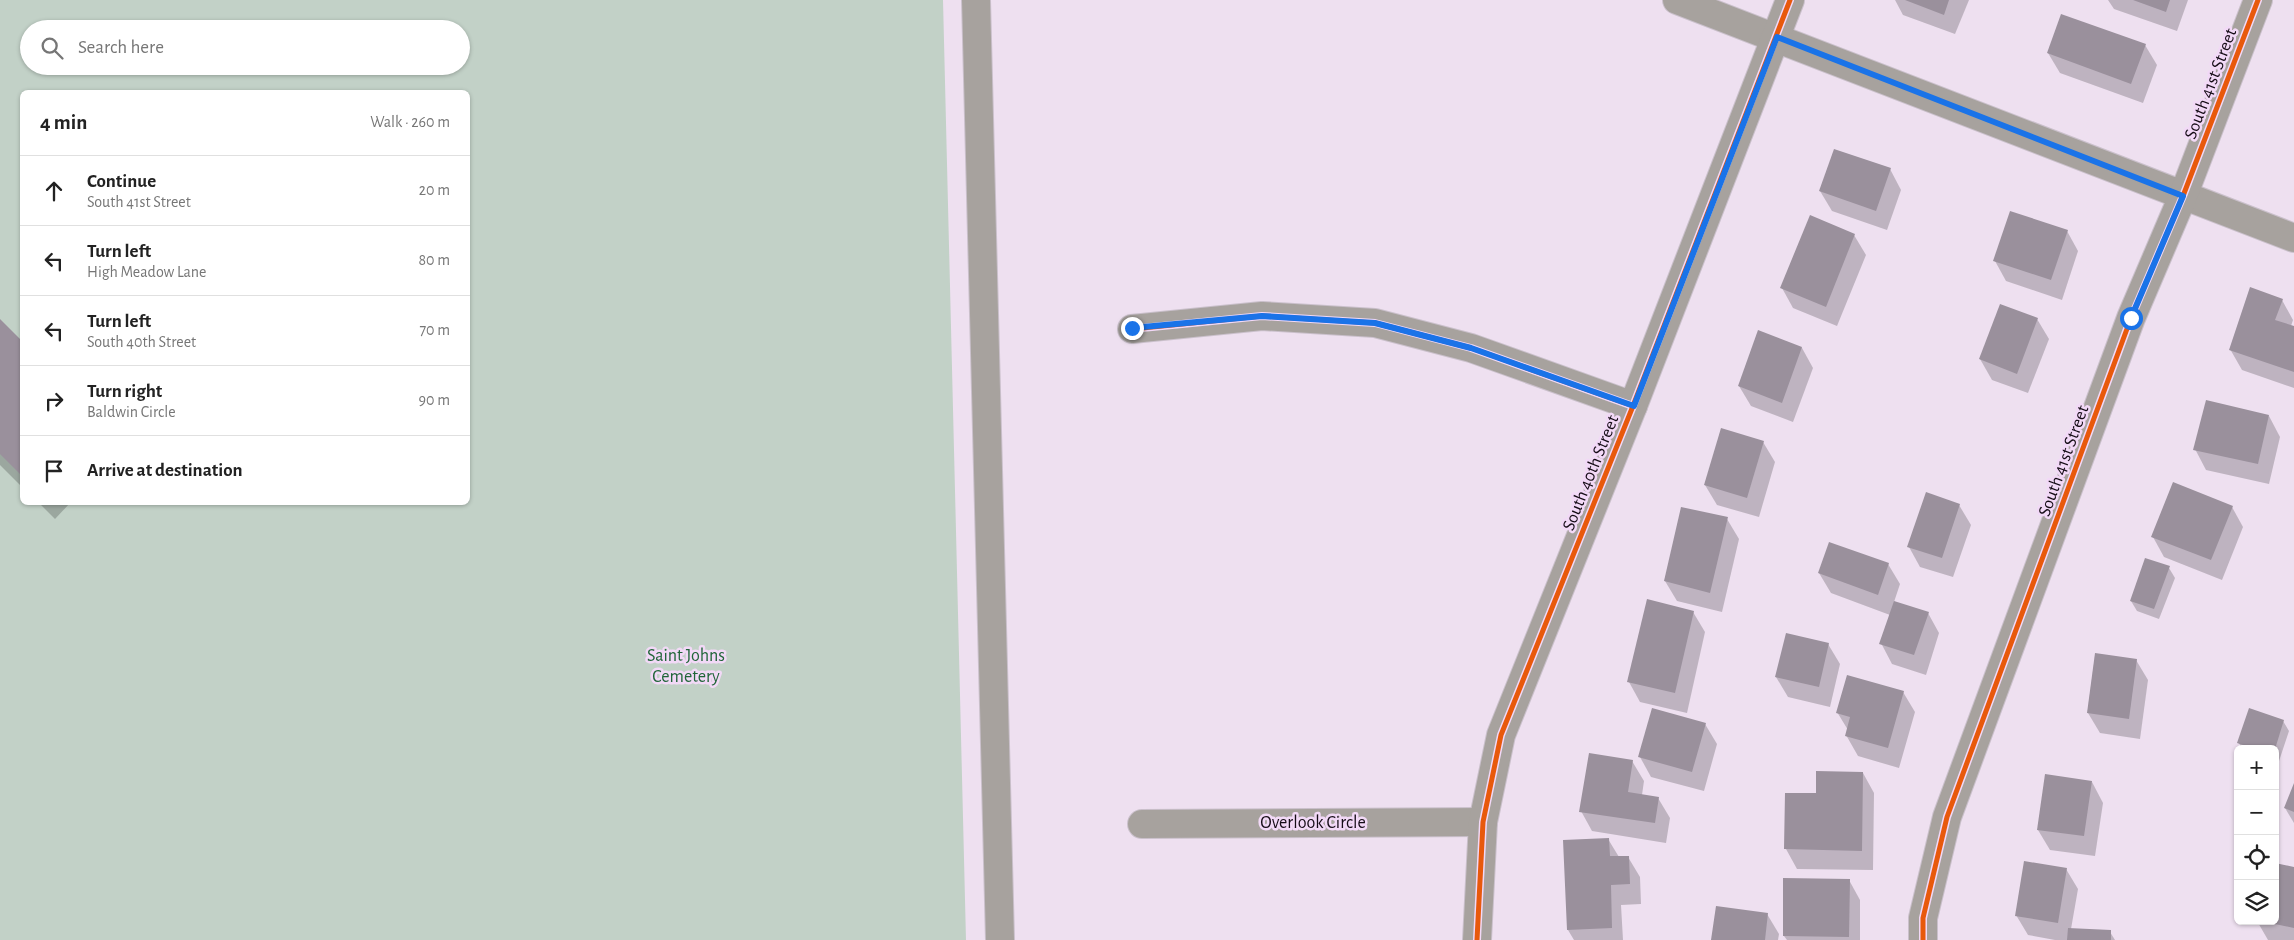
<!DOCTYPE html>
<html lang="en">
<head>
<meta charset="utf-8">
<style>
  :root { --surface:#fff; --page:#f6f6f6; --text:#222; --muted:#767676; --line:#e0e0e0 }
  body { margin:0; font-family:"Alegreya Sans",sans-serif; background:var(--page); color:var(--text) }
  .controls { position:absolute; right:15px; bottom:15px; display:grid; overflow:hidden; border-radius:8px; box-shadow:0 1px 4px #0004 }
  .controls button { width:45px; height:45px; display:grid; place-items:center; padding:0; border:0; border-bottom:1px solid var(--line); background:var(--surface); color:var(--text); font:25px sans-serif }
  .stop { position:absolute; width:15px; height:15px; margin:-11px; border:4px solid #1a73e8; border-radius:50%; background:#fff }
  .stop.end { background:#1a73e8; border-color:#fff; box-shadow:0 1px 5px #0008 }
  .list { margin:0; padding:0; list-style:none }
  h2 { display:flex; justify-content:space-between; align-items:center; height:65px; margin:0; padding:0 20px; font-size:21px }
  h2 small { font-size:16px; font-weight:400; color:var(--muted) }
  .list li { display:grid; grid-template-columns:32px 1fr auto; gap:15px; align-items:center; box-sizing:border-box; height:70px; padding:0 20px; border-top:1px solid var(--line) }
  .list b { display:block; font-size:19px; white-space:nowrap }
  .list p { margin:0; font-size:16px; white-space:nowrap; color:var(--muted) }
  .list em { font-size:16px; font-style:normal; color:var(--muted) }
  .icon { flex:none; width:28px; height:28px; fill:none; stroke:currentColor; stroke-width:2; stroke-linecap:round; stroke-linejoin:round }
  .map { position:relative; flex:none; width:2294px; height:940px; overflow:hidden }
  .search { position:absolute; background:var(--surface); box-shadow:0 1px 4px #0004; left:20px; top:20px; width:450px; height:55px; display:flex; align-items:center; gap:12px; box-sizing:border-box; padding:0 18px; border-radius:28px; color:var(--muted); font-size:19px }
  .panel { position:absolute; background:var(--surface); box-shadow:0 1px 4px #0004; left:20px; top:90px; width:450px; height:415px; border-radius:8px }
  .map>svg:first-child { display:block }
</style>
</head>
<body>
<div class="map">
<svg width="2294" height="940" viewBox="0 0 2294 940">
  <rect width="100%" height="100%" fill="#eee0f0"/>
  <path fill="#c2d1c7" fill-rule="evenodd" d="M0,0H943L966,940H0ZM29,29H461V66H29ZM22,92H468V502H22Z"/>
  <g fill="#0003">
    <path d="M1895,0H1969L1955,34L1903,15Z"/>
    <path d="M2108,0H2188L2177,31L2114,9Z"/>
    <path d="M2145,45L2157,65L2143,103L2060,73L2048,53Z"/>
    <path d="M1890,169L1901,190L1887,230L1832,211L1820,191Z"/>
    <path d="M2067,231L2078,251L2062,300L2006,281L1995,261Z"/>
    <path d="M1854,235L1866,255L1837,326L1793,308L1782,288Z"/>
    <path d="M2282,300L2293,320L2291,326L2294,327V388L2242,370L2230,349Z"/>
    <path d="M2037,319L2049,339L2028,393L1992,380L1980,359Z"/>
    <path d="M0,321L22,342V487L0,465Z"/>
    <path d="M1759,332L1802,348L1813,368L1793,422L1751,406L1739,386Z"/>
    <path d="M2269,416L2280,437L2269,484L2206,470L2195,449Z"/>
    <path d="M1763,442L1775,462L1759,517L1717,505L1705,485Z"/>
    <path d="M38,502H71L55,519Z"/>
    <path d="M1959,505L1971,525L1953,577L1920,567L1909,547Z"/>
    <path d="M2232,507L2243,527L2222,580L2164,557L2153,537Z"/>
    <path d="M1727,519L1739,539L1722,612L1677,601L1665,581Z"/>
    <path d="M1888,564L1900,584L1894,602L1928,613L1939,633L1926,675L1892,664L1881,643L1890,615L1831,593L1819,573Z"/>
    <path d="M2169,568L2175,578L2159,619L2137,611L2131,601Z"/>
    <path d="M1693,612L1705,632L1687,713L1640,702L1629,682Z"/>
    <path d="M1828,644L1840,664L1830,707L1788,697L1776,677Z"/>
    <path d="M2136,660L2148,680L2140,739L2100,733L2088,713Z"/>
    <path d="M1903,692L1915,712L1899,768L1858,756L1846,735L1848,730L1837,712Z"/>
    <path d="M2283,721L2289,731L2278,764L2275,763V749H2242L2239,743Z"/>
    <path d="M1705,724L1717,744L1704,791L1651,777L1640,757Z"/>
    <path d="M1632,761L1644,781L1642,795L1658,798L1670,818L1666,843L1592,831L1581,811Z"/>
    <path d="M1863,773L1874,793L1873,870L1797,869L1786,849L1787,794L1817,795Z"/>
    <path d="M2092,782L2103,803L2095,856L2050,850L2038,830Z"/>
    <path d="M2294,786V823L2285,808Z"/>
    <path d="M1608,839L1619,857H1628L1640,877L1641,904L1621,905L1623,940H1574L1568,930Z"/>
    <path d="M2294,868V940H2268L2257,921H2275Z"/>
    <path d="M2066,869L2078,889L2071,929L2110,932L2115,940H2055L2028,935L2016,915Z"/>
    <path d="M1849,880L1860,900V940H1787L1784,936Z"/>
    <path d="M1767,914L1779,934L1778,940H1713Z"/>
  </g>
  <g fill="#9a909c">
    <path d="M1905,0H1949L1944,15Z"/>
    <path d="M2133,0H2170L2166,12Z"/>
    <path d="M2061,14L2146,44L2131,84L2047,53Z"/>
    <path d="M1834,149L1891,168L1876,211L1819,191Z"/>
    <path d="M2010,211L2068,230L2051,280L1993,261Z"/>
    <path d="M1810,215L1855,234L1826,307L1780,288Z"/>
    <path d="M2250,287L2283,299L2275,320L2294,326V372L2229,350Z"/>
    <path d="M2000,304L2038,318L2017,374L1979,359Z"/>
    <path d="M0,319L22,341V476L0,454Z"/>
    <path d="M1758,330L1802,347L1782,403L1738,386Z"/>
    <path d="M2206,400L2269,415L2258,464L2193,450Z"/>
    <path d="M1721,428L1764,441L1747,498L1704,485Z"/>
    <path d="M2173,482L2233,506L2211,560L2151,537Z"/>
    <path d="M1926,492L1960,504L1942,558L1907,547Z"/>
    <path d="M1681,507L1728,517L1710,593L1664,581Z"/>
    <path d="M1829,542L1889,563L1878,595L1818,573Z"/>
    <path d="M2145,558L2170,566L2154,609L2130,601Z"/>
    <path d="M1647,599L1694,611L1675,693L1627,682Z"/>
    <path d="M1894,601L1929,612L1914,655L1879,644Z"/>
    <path d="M1786,633L1829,643L1819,687L1775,677Z"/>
    <path d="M2095,653L2137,659L2129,719L2087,713Z"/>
    <path d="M1847,675L1904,691L1888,748L1845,736L1850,717L1836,713Z"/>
    <path d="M1652,708L1706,723L1692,772L1638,757Z"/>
    <path d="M2249,708L2284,720L2275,749H2255L2237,743Z"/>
    <path d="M1589,753L1633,760L1628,792L1659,797L1655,823L1579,812Z"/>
    <path d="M1816,771L1863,772L1862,851L1784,849L1785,793H1816Z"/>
    <path d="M2045,774L2092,781L2084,836L2037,830Z"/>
    <path d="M2294,783V812L2284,808Z"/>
    <path d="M1609,838L1610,856H1629L1630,884L1611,885L1612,928L1567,930L1563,840Z"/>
    <path d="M2024,861L2067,868L2058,923L2015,916Z"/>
    <path d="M2275,863L2294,867V928L2265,922L2275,921Z"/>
    <path d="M1783,878L1850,879L1849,937L1783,936Z"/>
    <path d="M1716,906L1768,913L1765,940H1711Z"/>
    <path d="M2068,928L2111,930V940H2067Z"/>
  </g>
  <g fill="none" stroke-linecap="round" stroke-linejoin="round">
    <defs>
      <g id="minor">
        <path d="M976,0L1000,940"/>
        <path d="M1677,0L2294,238"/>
        <path d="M1132,329L1262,316L1375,323L1471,348L1633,406"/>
        <path d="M1142,824L1483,822"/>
        <path d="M1477,940L1483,822L1501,735L1633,406L1790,0"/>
        <path d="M1923,940V918L1947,817L2131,318L2183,196L2258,0"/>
      </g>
    </defs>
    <use href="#minor" stroke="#cac0cb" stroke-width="30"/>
    <use href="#minor" stroke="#a7a29e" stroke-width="28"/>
    <defs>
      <g id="cycleway">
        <path d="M1132,329L1262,316L1375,323L1471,348L1633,406"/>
        <path d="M1477,940L1483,822L1501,735L1633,406L1790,0"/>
        <path d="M1923,940V918L1947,817L2131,318L2183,196L2258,0"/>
      </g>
    </defs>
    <use href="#cycleway" stroke="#f2d9f7" stroke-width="8"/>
    <use href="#cycleway" stroke="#e8590c" stroke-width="5"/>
  </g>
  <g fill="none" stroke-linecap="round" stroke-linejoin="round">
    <path stroke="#1a73e8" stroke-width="6" d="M1132,328L1262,316L1375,323L1471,348L1634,406L1777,37L2183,196L2131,318"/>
  </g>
  <g text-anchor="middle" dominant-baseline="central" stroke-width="5" stroke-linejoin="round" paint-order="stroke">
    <g font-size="18" fill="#150c16" stroke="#f2d9f7">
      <text transform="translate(2211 84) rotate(-69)">South 41st Street</text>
      <text transform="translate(2064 461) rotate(-70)">South 41st Street</text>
      <text transform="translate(1591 473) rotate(-68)">South 40th Street</text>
      <text x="1313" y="823">Overlook Circle</text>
    </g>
    <g font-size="18" fill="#206538" stroke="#f2d9f7">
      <text x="686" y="656">Saint Johns<tspan x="686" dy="21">Cemetery</tspan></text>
    </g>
  </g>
</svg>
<div class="controls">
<button>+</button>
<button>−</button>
<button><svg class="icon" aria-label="locate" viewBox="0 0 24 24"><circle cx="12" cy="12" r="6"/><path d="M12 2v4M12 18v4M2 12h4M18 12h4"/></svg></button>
<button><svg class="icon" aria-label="layers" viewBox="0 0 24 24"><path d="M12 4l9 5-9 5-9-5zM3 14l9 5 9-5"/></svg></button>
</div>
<div class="stop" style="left:2131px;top:318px"></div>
<div class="stop end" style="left:1132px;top:328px"></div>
<div class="search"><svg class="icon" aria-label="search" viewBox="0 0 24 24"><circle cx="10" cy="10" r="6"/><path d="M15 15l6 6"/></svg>Search here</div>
<section class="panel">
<h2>4 min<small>Walk · 260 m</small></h2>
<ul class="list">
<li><svg class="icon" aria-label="ahead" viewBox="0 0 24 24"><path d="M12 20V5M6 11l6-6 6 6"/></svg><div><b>Continue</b><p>South 41st Street</p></div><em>20 m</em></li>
<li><svg class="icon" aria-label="left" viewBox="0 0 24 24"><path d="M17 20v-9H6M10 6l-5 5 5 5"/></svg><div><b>Turn left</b><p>High Meadow Lane</p></div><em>80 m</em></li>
<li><svg class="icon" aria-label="left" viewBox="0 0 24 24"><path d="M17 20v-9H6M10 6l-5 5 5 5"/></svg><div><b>Turn left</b><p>South 40th Street</p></div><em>70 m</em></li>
<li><svg class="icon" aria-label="right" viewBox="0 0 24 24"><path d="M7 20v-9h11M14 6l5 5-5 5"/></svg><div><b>Turn right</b><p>Baldwin Circle</p></div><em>90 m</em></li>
<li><svg class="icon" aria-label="arrive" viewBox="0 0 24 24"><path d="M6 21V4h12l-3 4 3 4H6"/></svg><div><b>Arrive at destination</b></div></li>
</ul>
</section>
</div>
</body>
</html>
